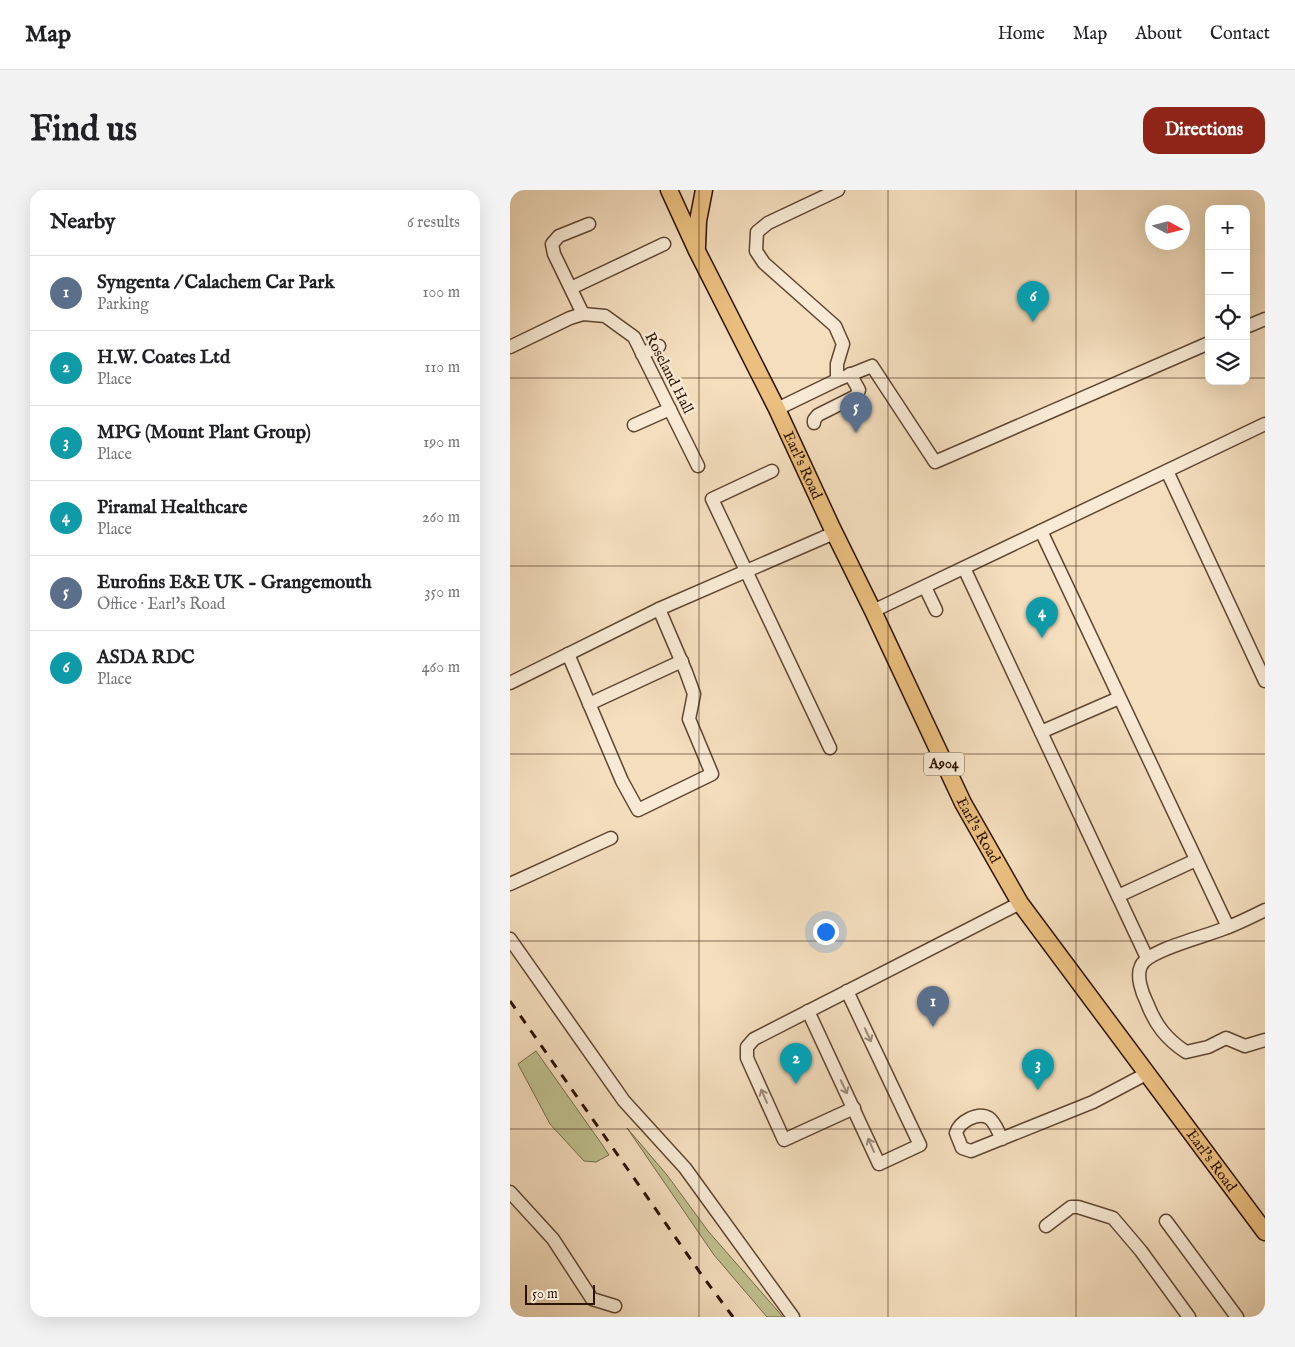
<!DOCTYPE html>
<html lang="en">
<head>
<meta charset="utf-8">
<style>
  :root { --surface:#fff; --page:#f2f2f2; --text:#202124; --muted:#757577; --line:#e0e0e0; --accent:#8f2418 }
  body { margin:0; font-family:"IM FELL English",serif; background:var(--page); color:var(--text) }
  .controls { position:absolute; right:15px; top:15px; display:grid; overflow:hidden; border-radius:10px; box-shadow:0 5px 20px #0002 }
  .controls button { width:45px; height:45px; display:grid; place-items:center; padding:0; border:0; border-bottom:1px solid var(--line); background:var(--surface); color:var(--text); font:25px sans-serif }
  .compass { position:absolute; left:635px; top:15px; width:45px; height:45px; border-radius:50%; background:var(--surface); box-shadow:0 5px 20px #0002; rotate:97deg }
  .scale { position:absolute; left:15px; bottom:12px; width:70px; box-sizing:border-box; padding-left:5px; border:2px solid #2d1304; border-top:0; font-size:14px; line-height:18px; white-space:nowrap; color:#2d1304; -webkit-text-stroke:4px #f8ead5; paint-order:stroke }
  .you { position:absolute; left:315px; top:741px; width:18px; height:18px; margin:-12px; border:4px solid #fff; border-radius:50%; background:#1a73e8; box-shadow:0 0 0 8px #1a73e833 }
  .badge { display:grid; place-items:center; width:32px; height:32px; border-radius:50%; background:var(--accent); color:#fff; font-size:16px; font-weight:700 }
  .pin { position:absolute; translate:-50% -41px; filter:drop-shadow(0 1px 2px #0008) }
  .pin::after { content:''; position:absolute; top:26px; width:18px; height:15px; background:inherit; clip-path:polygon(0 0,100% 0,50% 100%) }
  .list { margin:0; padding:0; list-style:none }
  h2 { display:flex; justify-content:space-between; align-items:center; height:65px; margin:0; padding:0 20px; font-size:21px }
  h2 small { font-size:16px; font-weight:400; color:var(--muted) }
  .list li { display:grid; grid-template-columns:32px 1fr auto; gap:15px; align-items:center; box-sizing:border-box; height:75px; padding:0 20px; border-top:1px solid var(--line) }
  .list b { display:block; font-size:19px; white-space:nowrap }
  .list p { margin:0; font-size:16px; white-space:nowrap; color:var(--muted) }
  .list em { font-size:16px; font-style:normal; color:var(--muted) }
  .icon { flex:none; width:28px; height:28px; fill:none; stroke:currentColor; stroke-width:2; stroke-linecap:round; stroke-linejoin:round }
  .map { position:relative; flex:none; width:755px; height:1127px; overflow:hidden; border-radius:15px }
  header { display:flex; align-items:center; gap:30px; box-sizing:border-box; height:70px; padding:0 25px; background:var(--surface); border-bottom:1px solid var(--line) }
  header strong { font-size:24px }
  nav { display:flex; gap:28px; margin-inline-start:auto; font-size:18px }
  .intro { display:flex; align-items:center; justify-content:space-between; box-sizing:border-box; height:120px; padding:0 30px }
  h1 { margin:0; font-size:35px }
  .button { padding:12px 22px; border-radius:15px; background:var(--accent); color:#fff; font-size:18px; font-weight:700 }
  main { display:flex; gap:30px; padding:0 30px }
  aside { flex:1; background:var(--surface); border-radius:15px; box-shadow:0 5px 20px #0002 }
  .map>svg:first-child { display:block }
</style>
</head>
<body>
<header>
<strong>Map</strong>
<nav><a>Home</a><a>Map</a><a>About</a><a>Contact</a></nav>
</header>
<div class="intro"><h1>Find us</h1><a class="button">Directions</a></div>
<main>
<aside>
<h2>Nearby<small>6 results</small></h2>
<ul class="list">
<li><span class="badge" style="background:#5c6f8a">1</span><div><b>Syngenta / Calachem Car Park</b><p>Parking</p></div><em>100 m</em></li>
<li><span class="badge" style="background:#0f9aa8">2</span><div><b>H.W. Coates Ltd</b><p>Place</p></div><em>110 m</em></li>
<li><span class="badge" style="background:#0f9aa8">3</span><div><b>MPG (Mount Plant Group)</b><p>Place</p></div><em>190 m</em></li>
<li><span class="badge" style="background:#0f9aa8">4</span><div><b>Piramal Healthcare</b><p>Place</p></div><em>260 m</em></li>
<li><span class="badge" style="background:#5c6f8a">5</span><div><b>Eurofins E&amp;E UK - Grangemouth</b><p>Office · Earl's Road</p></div><em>350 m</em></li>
<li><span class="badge" style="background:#0f9aa8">6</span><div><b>ASDA RDC</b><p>Place</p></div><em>460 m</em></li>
</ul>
</aside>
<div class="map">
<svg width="755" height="1127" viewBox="0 0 755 1127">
  <rect width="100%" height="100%" fill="#f4debe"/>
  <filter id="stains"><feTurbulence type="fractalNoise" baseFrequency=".004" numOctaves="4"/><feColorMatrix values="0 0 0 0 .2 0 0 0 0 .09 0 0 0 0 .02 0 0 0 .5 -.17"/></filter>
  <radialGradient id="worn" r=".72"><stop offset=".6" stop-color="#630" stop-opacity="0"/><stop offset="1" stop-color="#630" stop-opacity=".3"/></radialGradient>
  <g fill="#bfc08f" stroke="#766a4a">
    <path d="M26,861L91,953L99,965L86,972L74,971L40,934L8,874Z"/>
    <path d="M117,938L157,985L198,1041L273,1127H257L204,1065Z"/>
  </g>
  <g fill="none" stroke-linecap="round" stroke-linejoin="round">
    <defs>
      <g id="minor">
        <path d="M61,98L154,54"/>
        <path d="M73,124L44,64L42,54L49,46L79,34"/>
        <path d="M736,137L755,129"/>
        <path d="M0,157L60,128L73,124L95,126L124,147L188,276"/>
        <path d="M132,164L149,156"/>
        <path d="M327,190V174L333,154L325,136L254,73L246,61L247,42L258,33L328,0"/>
        <path d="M267,219L327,190L362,176L425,272L699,153"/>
        <path d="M304,233V230L308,225L346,206L349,200L340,184"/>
        <path d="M124,235L160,219"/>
        <path d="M262,281L202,309L320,558"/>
        <path d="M657,281L755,491"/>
        <path d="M531,341L718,737"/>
        <path d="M454,378L637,768"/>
        <path d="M415,397L426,420"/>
        <path d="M363,421L755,234"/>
        <path d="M58,464L112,591L128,620L202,584L179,529L184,504L176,482L149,419"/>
        <path d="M0,493L149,419L324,343"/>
        <path d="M79,514L172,471"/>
        <path d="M531,542L609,508"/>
        <path d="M0,694L101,648"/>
        <path d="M608,706L686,670"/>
        <path d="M755,720C741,727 727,734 713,739C697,746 637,760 631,776C626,786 632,803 637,813C645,834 656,849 676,862L698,857L716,848L735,856L755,850"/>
        <path d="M0,749L114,911L175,978L283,1127"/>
        <path d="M298,821L369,974L410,955L337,801"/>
        <path d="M344,918L274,950L237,868V857L244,849L510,713"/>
        <path d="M492,949C488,942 485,932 479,928C468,921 449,932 446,943L452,958L461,961L583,912L636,884"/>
        <path d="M0,1002L43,1049L82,1109L105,1116"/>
        <path d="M656,1031L727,1127"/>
        <path d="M536,1036L561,1017H568L603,1028L631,1061L679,1127"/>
      </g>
      <g id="major">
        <path id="s1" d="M159,0L187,61L267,219L322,338L363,421L453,613L510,713L755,1042"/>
        <path d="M187,57L188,31L194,0"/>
      </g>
    </defs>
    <use href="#minor" stroke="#5f4632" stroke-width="15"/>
    <use href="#major" stroke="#2d1304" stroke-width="19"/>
    <use href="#minor" stroke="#f8ead5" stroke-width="12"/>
    <use href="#major" stroke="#eabf7f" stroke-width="16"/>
    <path stroke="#2d1304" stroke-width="3" stroke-dasharray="9 9" stroke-linecap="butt" d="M0,811L191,1084L223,1127"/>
  </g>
  <defs><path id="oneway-shaft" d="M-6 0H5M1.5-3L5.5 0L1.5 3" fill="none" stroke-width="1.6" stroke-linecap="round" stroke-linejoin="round" transform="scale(1.25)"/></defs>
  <g stroke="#9d8977">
    <use href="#oneway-shaft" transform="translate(358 845) rotate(65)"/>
    <use href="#oneway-shaft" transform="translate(334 897) rotate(65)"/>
    <use href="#oneway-shaft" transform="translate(254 906) rotate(-114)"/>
    <use href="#oneway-shaft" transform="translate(361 955) rotate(-114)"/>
  </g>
  <path fill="none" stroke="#2d1304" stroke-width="1" stroke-opacity="0.55" d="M189,0V1127M378,0V1127M566,0V1127M0,188H699M736,188H755M0,376H755M0,564H755M0,751H755M0,939H755"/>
  <g text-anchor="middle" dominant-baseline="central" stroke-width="5" stroke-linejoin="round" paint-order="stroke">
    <rect fill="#f8ead5" stroke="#6a5443" stroke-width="1" x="414" y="562.5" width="40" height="23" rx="4"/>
    <g font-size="14" font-weight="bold" fill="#2d1304">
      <text x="434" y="574">A904</text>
    </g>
    <g font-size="15" fill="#2d1304" stroke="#f8ead5">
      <text transform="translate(159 183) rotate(63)">Roseland Hall</text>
      <text stroke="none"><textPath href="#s1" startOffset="306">Earl's Road</textPath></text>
      <text stroke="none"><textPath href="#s1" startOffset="711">Earl's Road</textPath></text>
      <text stroke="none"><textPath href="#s1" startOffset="1116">Earl's Road</textPath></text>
    </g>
  </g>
  <rect width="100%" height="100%" filter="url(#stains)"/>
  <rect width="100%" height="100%" fill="url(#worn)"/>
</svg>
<div class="controls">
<button>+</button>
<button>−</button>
<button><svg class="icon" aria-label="locate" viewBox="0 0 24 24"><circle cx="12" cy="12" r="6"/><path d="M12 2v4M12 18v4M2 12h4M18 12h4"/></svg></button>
<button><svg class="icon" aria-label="layers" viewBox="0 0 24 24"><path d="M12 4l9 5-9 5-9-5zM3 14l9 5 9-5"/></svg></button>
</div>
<svg class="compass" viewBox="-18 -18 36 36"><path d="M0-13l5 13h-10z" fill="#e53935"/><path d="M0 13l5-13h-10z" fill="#757577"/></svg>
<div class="scale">50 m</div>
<div class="you"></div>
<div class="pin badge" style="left:423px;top:837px;background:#5c6f8a">1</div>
<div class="pin badge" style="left:286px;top:894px;background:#0f9aa8">2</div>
<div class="pin badge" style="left:528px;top:900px;background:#0f9aa8">3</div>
<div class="pin badge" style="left:532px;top:448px;background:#0f9aa8">4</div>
<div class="pin badge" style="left:346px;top:243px;background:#5c6f8a">5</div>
<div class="pin badge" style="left:523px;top:132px;background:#0f9aa8">6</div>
</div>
</main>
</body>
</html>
